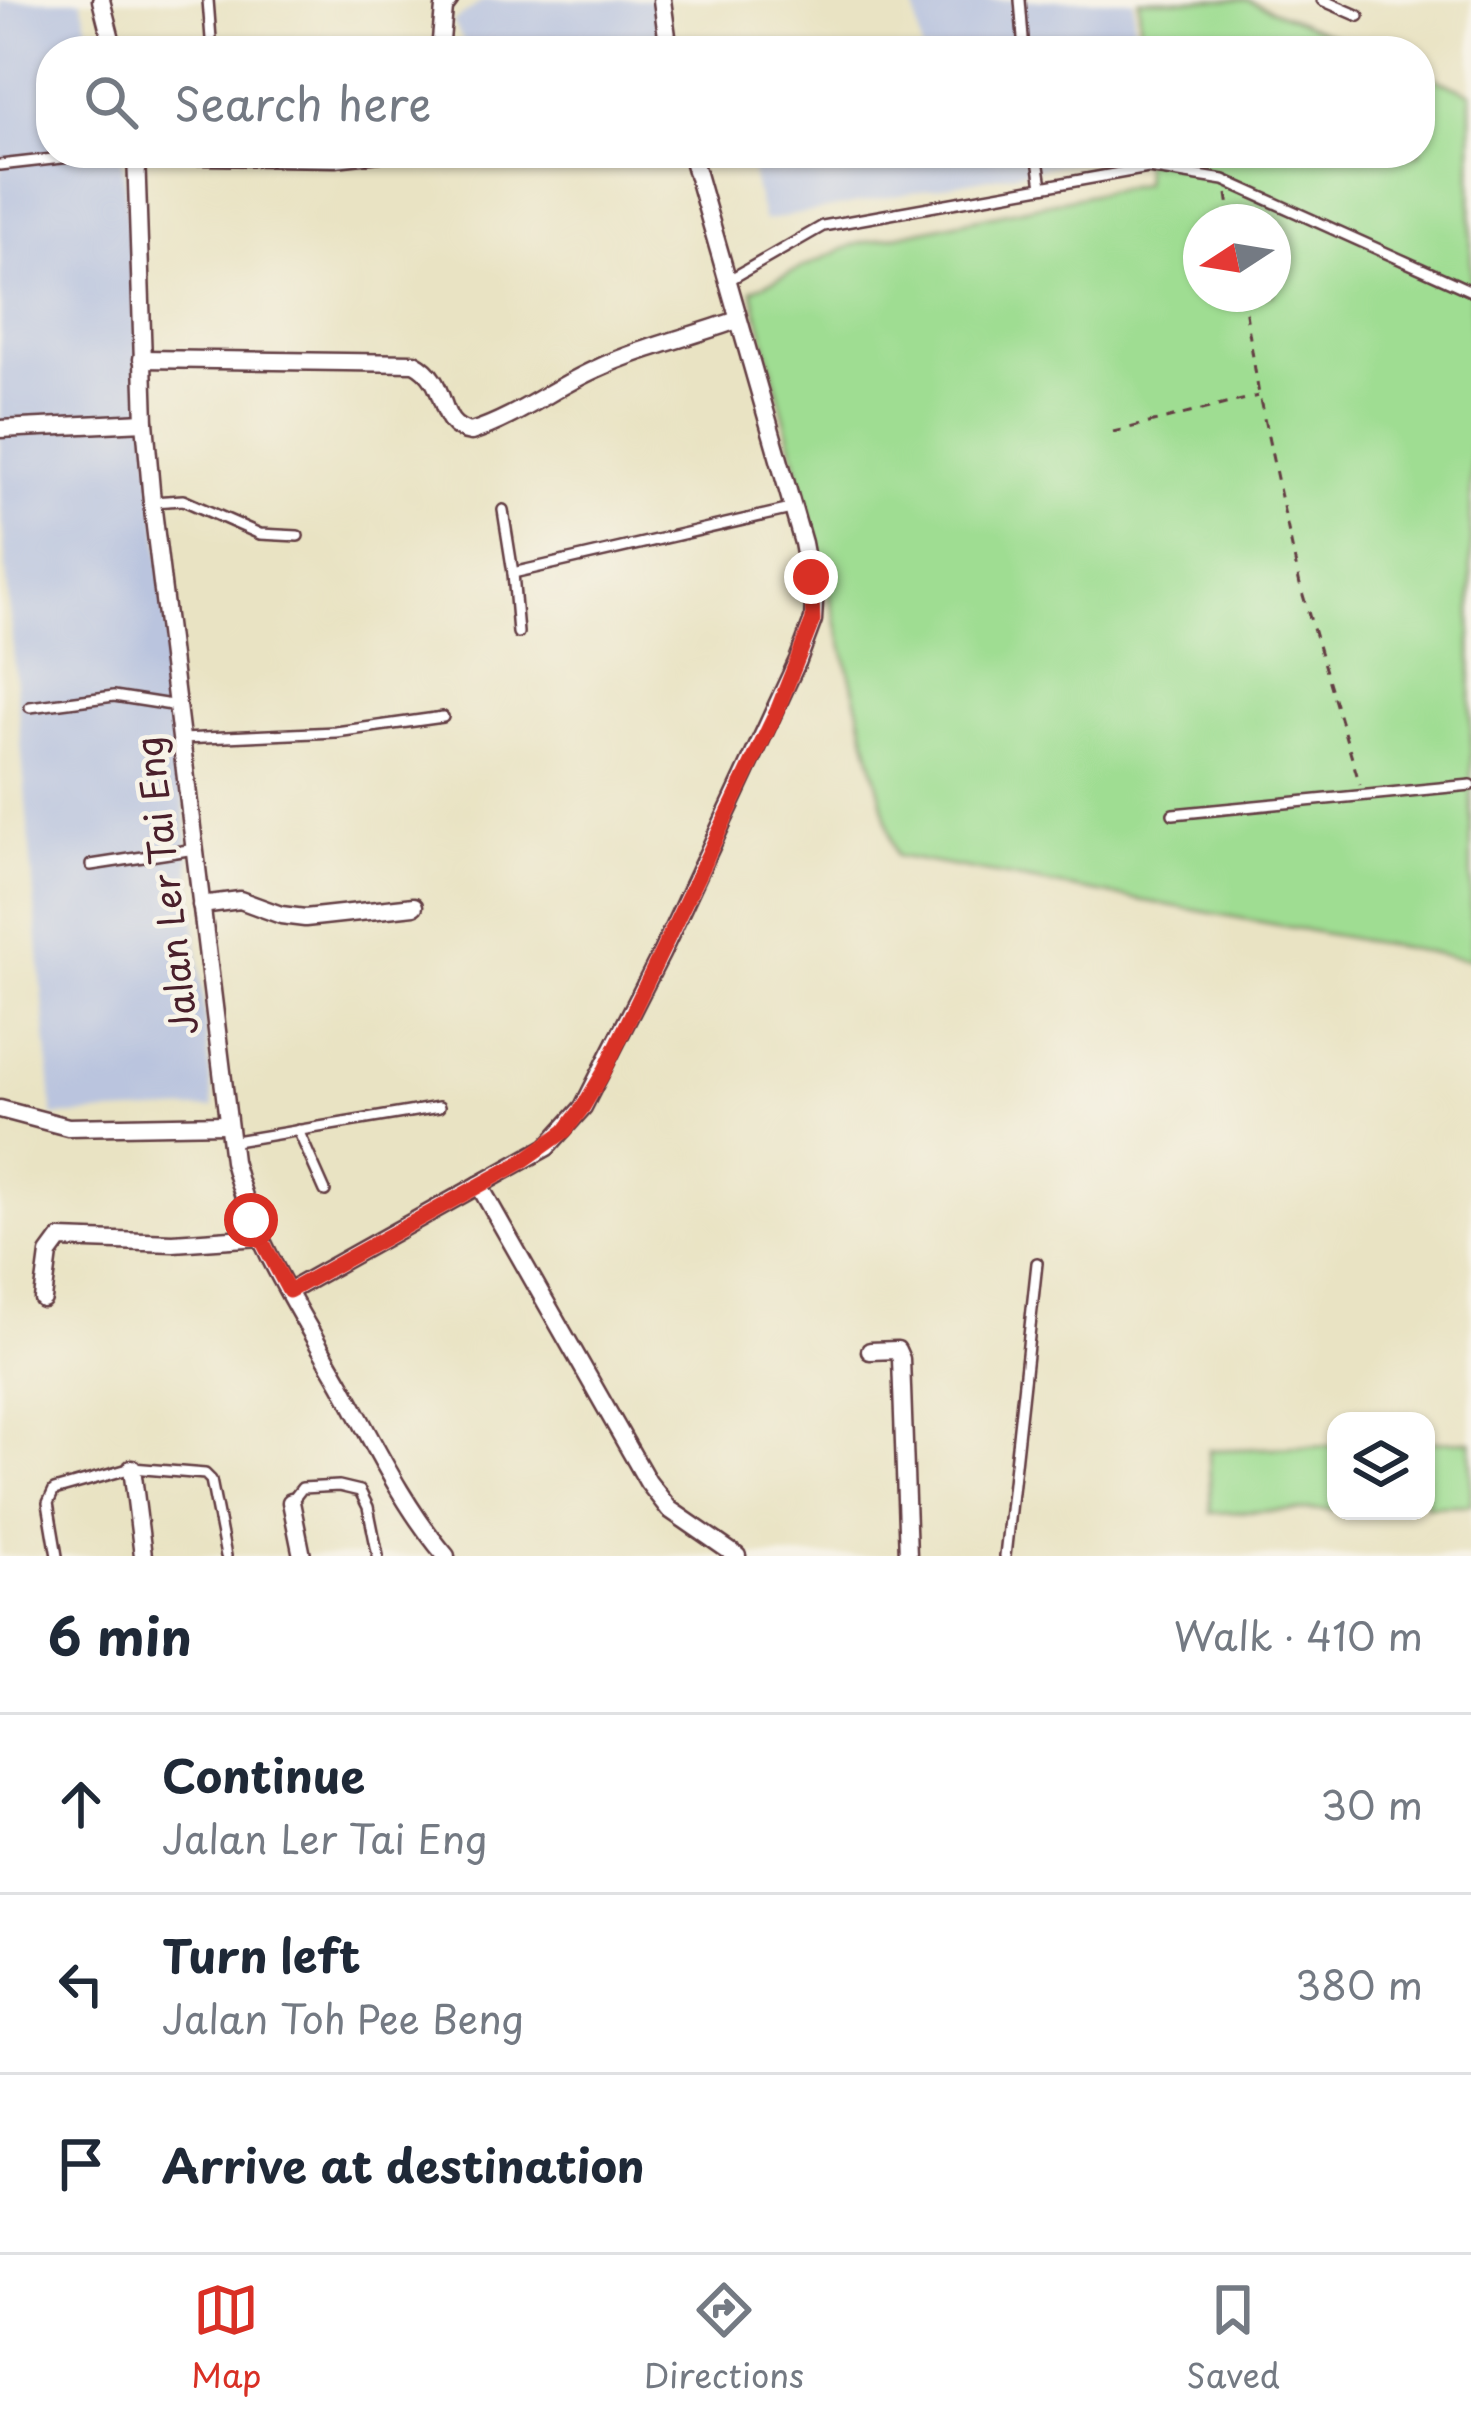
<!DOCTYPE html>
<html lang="en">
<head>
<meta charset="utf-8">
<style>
  :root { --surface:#fff; --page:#f6f6f7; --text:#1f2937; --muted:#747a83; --line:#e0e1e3; --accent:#d93025 }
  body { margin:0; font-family:"Playpen Sans",sans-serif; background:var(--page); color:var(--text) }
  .controls { position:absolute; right:36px; bottom:36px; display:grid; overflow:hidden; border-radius:24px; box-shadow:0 3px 9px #0004 }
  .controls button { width:108px; height:108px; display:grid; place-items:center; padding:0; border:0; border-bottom:3px solid var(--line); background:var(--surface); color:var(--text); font:60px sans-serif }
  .compass { position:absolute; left:1183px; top:204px; width:108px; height:108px; border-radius:50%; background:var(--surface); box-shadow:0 3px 9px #0004; rotate:258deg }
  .stop { position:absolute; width:36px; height:36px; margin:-27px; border:9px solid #d93025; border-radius:50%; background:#fff }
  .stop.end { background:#d93025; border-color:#fff; box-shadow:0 3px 12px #0008 }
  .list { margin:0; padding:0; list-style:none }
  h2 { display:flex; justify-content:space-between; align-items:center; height:156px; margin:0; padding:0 48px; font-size:51px }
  h2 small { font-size:39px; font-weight:400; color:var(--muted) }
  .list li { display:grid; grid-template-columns:78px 1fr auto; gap:36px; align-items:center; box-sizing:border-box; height:180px; padding:0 48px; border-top:3px solid var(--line) }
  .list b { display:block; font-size:45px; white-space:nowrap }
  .list p { margin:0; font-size:39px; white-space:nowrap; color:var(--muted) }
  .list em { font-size:39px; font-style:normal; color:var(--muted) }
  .icon { flex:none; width:66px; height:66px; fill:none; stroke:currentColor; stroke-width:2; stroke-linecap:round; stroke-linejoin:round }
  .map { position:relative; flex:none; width:1471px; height:1556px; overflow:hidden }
  .search { position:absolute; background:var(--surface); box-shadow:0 3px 9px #0004; left:36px; right:36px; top:36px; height:132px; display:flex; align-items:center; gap:30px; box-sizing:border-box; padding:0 42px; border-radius:48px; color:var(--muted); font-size:45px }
  .sheet { height:696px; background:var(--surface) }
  nav { display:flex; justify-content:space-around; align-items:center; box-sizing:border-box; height:168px; border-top:3px solid var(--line); background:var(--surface); font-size:33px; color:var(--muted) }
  nav a { display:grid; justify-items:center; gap:6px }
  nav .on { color:var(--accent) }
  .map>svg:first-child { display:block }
</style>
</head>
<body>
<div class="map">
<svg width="1471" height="1556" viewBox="0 0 1471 1556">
  <rect width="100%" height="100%" fill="#f7f3e8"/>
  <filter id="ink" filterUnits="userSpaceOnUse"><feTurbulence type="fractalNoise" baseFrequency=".00833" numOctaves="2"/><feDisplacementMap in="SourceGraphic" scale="24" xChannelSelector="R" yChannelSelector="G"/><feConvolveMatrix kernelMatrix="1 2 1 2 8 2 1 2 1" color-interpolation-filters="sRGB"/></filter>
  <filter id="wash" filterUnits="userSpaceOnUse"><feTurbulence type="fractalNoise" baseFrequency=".004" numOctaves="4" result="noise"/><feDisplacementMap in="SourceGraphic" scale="48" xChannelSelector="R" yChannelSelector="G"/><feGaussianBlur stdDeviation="2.7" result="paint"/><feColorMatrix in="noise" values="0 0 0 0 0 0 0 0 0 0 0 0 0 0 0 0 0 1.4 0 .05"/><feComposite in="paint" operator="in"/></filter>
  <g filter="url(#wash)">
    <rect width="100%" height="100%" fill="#e9e3c3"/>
    <g fill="#bac4de">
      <path d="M0,0H81L94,51H51V153H120L123,165L213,1108L53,1116L0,500Z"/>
      <path d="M484,0H655L662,38L634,51H469L453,22Z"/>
      <path d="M913,0H1134V51H922Z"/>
      <path d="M747,153H1120L764,221Z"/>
    </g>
    <g fill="#9fdd92" stroke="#747e5e" stroke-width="3" fill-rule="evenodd">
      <path d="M1139,0H1248L1370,51H1141Z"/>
      <path d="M1420,72L1471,93V960L896,856L752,290L853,245L1144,183L1143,153H1420ZM1201,222H1273V294H1201Z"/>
      <path d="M1471,1441V1505L1426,1506V1442Z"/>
      <path d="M1336,1446V1509L1211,1513L1209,1450Z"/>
    </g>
  </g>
  <g filter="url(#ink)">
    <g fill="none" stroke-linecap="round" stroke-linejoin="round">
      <defs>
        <g id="lane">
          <path d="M208,0L211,39"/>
          <path d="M1020,0L1024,51"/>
          <path d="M1322,0L1359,16"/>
          <path d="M1037,153L1042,186"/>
          <path d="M0,165L97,154L136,155"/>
          <path d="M729,280L823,226L1148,168L1224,180L1471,291"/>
          <path d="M152,502L183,500L260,534L298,536"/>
          <path d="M503,510L513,573L791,509"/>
          <path d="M513,573L518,633"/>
          <path d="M30,707L114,696L178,706"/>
          <path d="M182,739L336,732L443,717"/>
          <path d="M1173,814L1471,785"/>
          <path d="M91,865L195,849"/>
          <path d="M298,1130L325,1191"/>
          <path d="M229,1142L439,1107"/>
          <path d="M292,1501L302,1488L339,1486L360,1491L368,1507L378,1556"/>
          <path d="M57,1556L48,1503L54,1490L132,1468L205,1474L211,1480L226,1556"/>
          <path d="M1005,1556L1037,1263"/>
        </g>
        <g id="street">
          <path d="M101,0L114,51"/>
          <path d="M662,0L669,51"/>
          <path d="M440,51L444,8L450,0"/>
          <path d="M136,153L145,422L152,502L233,1161C254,1242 300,1312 341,1384C373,1442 403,1506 446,1556"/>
          <path d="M136,155L335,158L380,153"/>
          <path d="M142,359L414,363C452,383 434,426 471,432C516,418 553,388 596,369C641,348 690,337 737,320"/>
          <path d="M0,429L145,422"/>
          <path d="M201,905L240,900L281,915L305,918L414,906"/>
          <path d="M0,1109L68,1127L225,1124"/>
          <path d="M479,1185L648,1482L669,1509L737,1556"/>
          <path d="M289,1291L547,1147L583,1107L661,954L798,660L813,620L814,602L803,543L691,153"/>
          <path d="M43,1299L49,1254L60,1239L173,1243L260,1237"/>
          <path d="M870,1351L897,1350L901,1359L908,1556"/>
          <path d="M132,1468L143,1556"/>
          <path d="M291,1502L302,1556"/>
        </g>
      </defs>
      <use href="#lane" stroke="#623c42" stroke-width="14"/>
      <use href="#street" stroke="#623c42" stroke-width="21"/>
      <g stroke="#623c42" stroke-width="3" stroke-dasharray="9 9" stroke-linecap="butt">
        <path d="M1227,194L1231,222"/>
        <path d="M1243,294L1259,395L1300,585L1360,785"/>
        <path d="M1113,432L1258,396"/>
      </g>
      <use href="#lane" stroke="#fff" stroke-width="9"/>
      <use href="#street" stroke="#fff" stroke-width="16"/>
    </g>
  </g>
  <g fill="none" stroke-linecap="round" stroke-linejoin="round" filter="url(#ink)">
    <path stroke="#d93025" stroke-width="15" d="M251,1220L289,1291L520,1163L565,1131L583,1107L604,1072L777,711L813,620L811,577"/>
  </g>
  <g text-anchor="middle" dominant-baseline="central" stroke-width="9" stroke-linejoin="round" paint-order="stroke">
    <g font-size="36" fill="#4a1f2b" stroke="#f7f3e8">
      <text transform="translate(165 886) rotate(-97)">Jalan Ler Tai Eng</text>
    </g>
  </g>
</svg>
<div class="controls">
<button><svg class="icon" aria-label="layers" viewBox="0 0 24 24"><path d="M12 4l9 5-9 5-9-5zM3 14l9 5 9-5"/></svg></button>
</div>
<svg class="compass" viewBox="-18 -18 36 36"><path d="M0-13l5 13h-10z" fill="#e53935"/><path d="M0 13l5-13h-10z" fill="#747a83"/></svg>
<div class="stop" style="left:251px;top:1220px"></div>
<div class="stop end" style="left:811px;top:577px"></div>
<div class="search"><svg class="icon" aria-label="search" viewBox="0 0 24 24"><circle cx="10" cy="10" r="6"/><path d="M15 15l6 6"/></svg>Search here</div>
</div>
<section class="sheet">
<h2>6 min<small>Walk · 410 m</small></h2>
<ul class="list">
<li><svg class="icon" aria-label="ahead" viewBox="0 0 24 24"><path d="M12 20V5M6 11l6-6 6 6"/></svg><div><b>Continue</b><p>Jalan Ler Tai Eng</p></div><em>30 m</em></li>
<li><svg class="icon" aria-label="left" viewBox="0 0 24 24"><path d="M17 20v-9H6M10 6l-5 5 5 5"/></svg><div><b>Turn left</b><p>Jalan Toh Pee Beng</p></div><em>380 m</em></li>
<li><svg class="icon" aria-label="arrive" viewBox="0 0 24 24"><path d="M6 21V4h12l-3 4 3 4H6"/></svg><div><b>Arrive at destination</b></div></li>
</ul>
</section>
<nav>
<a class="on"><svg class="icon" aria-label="map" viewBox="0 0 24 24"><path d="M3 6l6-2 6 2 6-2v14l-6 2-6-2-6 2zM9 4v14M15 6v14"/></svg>Map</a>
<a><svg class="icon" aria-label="directions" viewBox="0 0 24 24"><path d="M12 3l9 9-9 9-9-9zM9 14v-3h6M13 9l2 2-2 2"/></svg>Directions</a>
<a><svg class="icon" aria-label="saved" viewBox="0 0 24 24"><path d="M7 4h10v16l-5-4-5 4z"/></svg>Saved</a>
</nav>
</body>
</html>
